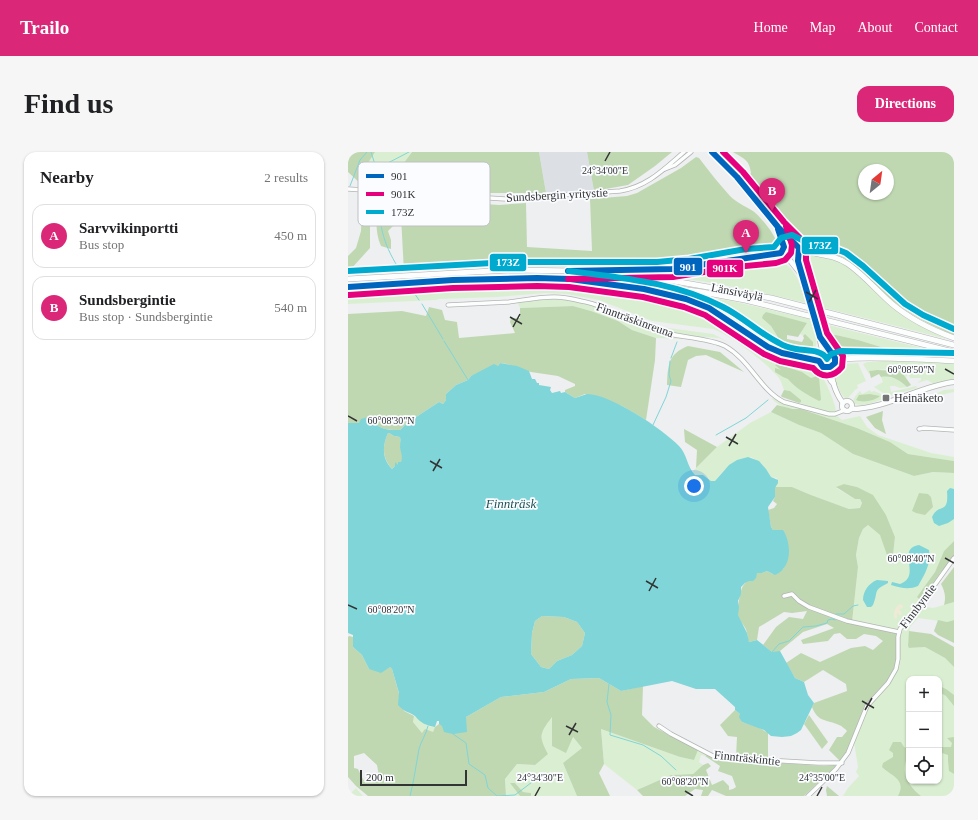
<!DOCTYPE html>
<html lang="en">
<head>
<meta charset="utf-8">
<style>
  :root { --surface:#fff; --page:#f6f6f6; --text:#202124; --muted:#757577; --line:#e0e0e0; --accent:#db2777 }
  body { margin:0; font-family:"Times New Roman",serif; background:var(--page); color:var(--text) }
  .controls { position:absolute; right:12px; bottom:12px; display:grid; overflow:hidden; border-radius:8px; box-shadow:0 1px 3px #0004 }
  .controls button { width:36px; height:36px; display:grid; place-items:center; padding:0; border:0; border-bottom:1px solid var(--line); background:var(--surface); color:var(--text); font:20px sans-serif }
  .compass { position:absolute; left:510px; top:12px; width:36px; height:36px; border-radius:50%; background:var(--surface); box-shadow:0 1px 3px #0004; rotate:29deg }
  .scale { position:absolute; left:12px; bottom:10px; width:107px; box-sizing:border-box; padding-left:4px; border:2px solid #333434; border-top:0; font-size:11px; line-height:14px; white-space:nowrap; color:#333434; -webkit-text-stroke:3px #fbfcff; paint-order:stroke }
  .you { position:absolute; left:346px; top:334px; width:14px; height:14px; margin:-10px; border:3px solid #fff; border-radius:50%; background:#1a73e8; box-shadow:0 0 0 6px #1a73e833 }
  .badge { display:grid; place-items:center; width:26px; height:26px; border-radius:50%; background:var(--accent); color:#fff; font-size:13px; font-weight:700 }
  .pin { position:absolute; translate:-50% -33px; filter:drop-shadow(0 1px 2px #0008) }
  .pin::after { content:''; position:absolute; top:21px; width:14px; height:12px; background:inherit; clip-path:polygon(0 0,100% 0,50% 100%) }
  .list { margin:0; padding:0; list-style:none }
  h2 { display:flex; justify-content:space-between; align-items:center; height:52px; margin:0; padding:0 16px; font-size:17px }
  h2 small { font-size:13px; font-weight:400; color:var(--muted) }
  .list li { display:grid; grid-template-columns:26px 1fr auto; gap:12px; align-items:center; box-sizing:border-box; height:64px; margin:0 8px 8px; padding:0 8px; border:1px solid var(--line); border-radius:12px }
  .list b { display:block; font-size:15px; white-space:nowrap }
  .list p { margin:0; font-size:13px; white-space:nowrap; color:var(--muted) }
  .list em { font-size:13px; font-style:normal; color:var(--muted) }
  .icon { flex:none; width:22px; height:22px; fill:none; stroke:currentColor; stroke-width:2; stroke-linecap:round; stroke-linejoin:round }
  .map { position:relative; flex:none; width:606px; height:644px; overflow:hidden; border-radius:12px }
  header { display:flex; align-items:center; gap:24px; box-sizing:border-box; height:56px; padding:0 20px; background:var(--accent); color:#fff }
  header strong { font-size:19px }
  nav { display:flex; gap:22px; margin-inline-start:auto; font-size:14px }
  .intro { display:flex; align-items:center; justify-content:space-between; box-sizing:border-box; height:96px; padding:0 24px }
  h1 { margin:0; font-size:28px }
  .button { padding:10px 18px; border-radius:12px; background:var(--accent); color:#fff; font-size:14px; font-weight:700 }
  main { display:flex; gap:24px; padding:0 24px }
  aside { flex:1; background:var(--surface); border-radius:12px; box-shadow:0 1px 3px #0004 }
  .map>svg:first-child { display:block }
</style>
</head>
<body>
<header>
<strong>Trailo</strong>
<nav><a>Home</a><a>Map</a><a>About</a><a>Contact</a></nav>
</header>
<div class="intro"><h1>Find us</h1><a class="button">Directions</a></div>
<main>
<aside>
<h2>Nearby<small>2 results</small></h2>
<ul class="list">
<li><span class="badge">A</span><div><b>Sarvvikinportti</b><p>Bus stop</p></div><em>450 m</em></li>
<li><span class="badge">B</span><div><b>Sundsbergintie</b><p>Bus stop · Sundsbergintie</p></div><em>540 m</em></li>
</ul>
</aside>
<div class="map">
<svg width="606" height="644" viewBox="0 0 606 644">
  <rect width="100%" height="100%" fill="#eeeff0"/>
  <path fill="#dce0e5" d="M191,0H239L246,39L198,41Z"/>
  <g fill="#daefd1" fill-rule="evenodd">
    <path d="M27,0H64L49,20L47,17L41,18L40,21L39,36L20,33V11Z"/>
    <path d="M463,102C472,103 481,106 489,109C509,117 532,146 550,160C565,172 582,179 599,187L465,153L452,107V103Z"/>
    <path d="M427,105C430,110 436,111 440,114C451,123 454,139 458,151C405,138 353,128 299,121L334,119L393,108Z"/>
    <path d="M174,132L217,133L279,138L322,146L348,155L366,162L380,171L423,200L441,206L462,209C464,215 470,218 474,224C478,230 488,253 488,259C478,263 462,254 451,251L453,248L442,239L436,238C434,234 434,230 431,226C419,211 383,183 365,177L304,169L251,148L219,142L198,141L149,145L91,147L88,148L0,152V143L42,141L48,138Z"/>
    <path d="M320,139L384,149L462,167C467,181 473,191 463,203C424,209 395,169 363,155C351,149 329,146 320,139ZM459,171L452,182L455,184L457,182L459,200L443,199L434,196L429,193L430,189L431,188L423,174Z"/>
    <path d="M218,145L273,162L305,174L365,182L380,190L371,186L357,185L339,187L308,186L284,178L270,169L243,159L225,154L172,156L168,147Z"/>
    <path d="M472,171L606,204V205L492,203C480,195 476,184 472,171ZM488,183L510,188L543,198L544,200L525,201L502,197Z"/>
    <path d="M535,209L606,210V228L586,232L579,228L569,231L573,228V226H562L560,221L558,226C557,224 556,222 554,220C549,215 528,218 521,219V222L515,212L519,210Z"/>
    <path d="M510,211L518,229L509,233L510,236L507,238L500,246H497C491,240 482,221 491,214C495,211 505,212 510,211Z"/>
    <path d="M537,224L549,227L559,235L552,236L547,234H542L543,240L568,234L569,236L538,245L535,241L526,235L535,230L533,225Z"/>
    <path d="M606,237V240L592,243L590,245L582,246L580,245L596,238Z"/>
    <path d="M522,238L523,240L526,239L533,242L535,247C526,250 515,256 505,251C505,246 509,242 512,239L514,242Z"/>
    <path d="M423,246L475,262L489,264L494,268L512,264L519,275L530,283L583,301L606,305V309L560,302L542,290L509,276L453,257C441,257 431,255 423,246Z"/>
    <path d="M423,260L451,273L473,281L505,302L566,324L585,320L606,321V389L596,399L587,420L570,445L571,454L585,456L606,450V468L599,470L570,466L562,475L560,494L562,496L577,495L597,506L606,515V644H495L500,636L511,624L508,620L510,615L506,590L550,485L504,470L510,415L508,403L511,386L515,377L520,373L532,383L545,403L547,385L538,363L509,335L496,332L488,336L507,347H512L514,351L512,356L501,357L463,343L444,335H427L429,333V326L423,325L414,312L403,305L376,318L367,329H363L355,323H347L344,320L369,295L402,271ZM561,527H591V629H561Z"/>
    <path d="M66,564L80,574L87,575L85,580L74,581L65,570Z"/>
    <path d="M204,564L235,596L215,611L229,644H183V641L175,640L167,631H163L172,644H158L157,627L169,612L187,613L194,591V577Z"/>
    <path d="M253,577L332,605L346,608L350,598L359,603L357,604L353,603L351,610L355,613L345,622L323,623L289,638L256,612Z"/>
    <path d="M8,636L15,644H0Z"/>
  </g>
  <g fill="#bfd8b2" fill-rule="evenodd">
    <path d="M0,0H27L20,11V33H14L0,20Z"/>
    <path d="M64,0H191L198,41H113L50,38L49,20Z"/>
    <path d="M239,0H324L307,14L280,33L246,39Z"/>
    <path d="M385,0H606V183C581,173 558,161 538,143C525,131 513,118 499,108C491,103 482,100 473,98C467,97 459,99 453,95C440,86 432,69 423,56L419,55L396,30L403,21C401,7 396,7 385,0ZM516,18H540V42H516Z"/>
    <path d="M348,5L351,6C361,19 371,32 382,44C389,51 397,54 405,59C413,65 429,85 430,94L427,98L397,100L392,102L367,108L328,115L305,116L173,114H144L56,120L52,46L151,53L178,51L179,95L244,99L242,47L279,44L289,41L333,16Z"/>
    <path d="M29,44L47,45L48,66L46,73L40,79L43,88V97L33,94C26,79 29,60 29,44Z"/>
    <path d="M14,45H22V96L2,118H0V104L8,96L13,79Z"/>
    <path d="M225,154L243,159L270,169L284,178L308,186L307,208L298,268L274,254L237,242L227,246L217,240V238L227,234V232L210,224L183,220L159,212L152,211L150,214L123,224L120,228L108,233L98,242V248L95,252L91,250L59,271L52,278C35,278 32,277 20,265L11,271H0V162L54,159L78,164L81,155L94,158L97,168L109,170L111,186L167,181L162,170L163,166H172V156Z"/>
    <path d="M418,160L459,171L450,185L439,183V187L454,190L456,186L455,184L457,182L465,190V196L459,200L454,198L452,196L434,192L423,174L414,166L415,163Z"/>
    <path d="M488,183L510,188L543,198L544,200H518L484,192L481,184Z"/>
    <path d="M340,194L372,200L396,220L358,203L348,204L340,208L333,235L319,233C320,213 320,202 340,194Z"/>
    <path d="M429,212L454,220L463,226L469,224L471,225L473,248L471,249C460,243 448,237 440,227L435,225L427,220V216L433,218L427,213Z"/>
    <path d="M529,218L553,219L563,233L559,235C551,228 544,223 533,225L531,222L523,226L521,219Z"/>
    <path d="M436,238L442,239L453,248V250L451,251L434,245L433,244Z"/>
    <path d="M522,242L532,244C526,249 515,251 508,248L511,243Z"/>
    <path d="M429,253L445,257H453L509,276L542,290L560,302L606,309V321L585,320L566,324L505,302L473,281L451,273L423,260Z"/>
    <path d="M535,259L534,268L538,282L527,276L518,265Z"/>
    <path d="M336,277L369,295L348,316L349,298L337,290Z"/>
    <path d="M40,281H41L46,284L52,285L53,292L52,296C54,300 56,306 53,310H50L51,313H48L44,317C34,306 34,294 40,281Z"/>
    <path d="M496,332L509,335L525,343L538,363L547,385L545,403H539L532,383L520,373L515,377L511,386L508,403L510,415L504,470L551,480L550,507L545,524L523,549L506,590L492,609L481,598L489,585H494L499,579C497,577 494,574 491,573C479,567 470,571 464,555L466,551L499,539L498,532L475,518L456,530L447,526L438,511L453,501L472,510L503,496L517,494L525,498L535,489L528,484L516,482L508,487H499L492,481L486,482L480,489L455,492L453,488L486,476L479,472L455,480L432,499L429,501L424,500L415,493L428,475L441,465L455,467L459,459L444,461L436,460L411,475L409,488L401,490C399,487 400,484 399,481C398,474 392,470 390,464C389,459 392,438 395,434C398,429 405,426 409,421H414L419,419L425,422H428L436,416L428,378H425L423,375L420,358L426,356L429,352L425,349L427,345V335H444L463,343L501,357L512,356L514,351L512,347H507L488,335Z"/>
    <path d="M571,341L580,342L583,345L585,355L577,363L568,361L564,359Z"/>
    <path d="M606,389V404L592,421L573,449L569,445L587,420L596,399Z"/>
    <path d="M606,415V450L596,453C598,445 597,440 593,432Z"/>
    <path d="M194,464L216,465L229,470L237,481L234,494L224,503L209,509L201,517L193,515L183,502L184,481L187,469Z"/>
    <path d="M590,468L599,470L606,468V491L590,483L586,479Z"/>
    <path d="M561,479L583,482L606,495V515L597,506L577,495L561,496L560,494Z"/>
    <path d="M1,484L5,485V495L14,503L21,517L42,515L44,517L56,559L66,564L65,570L74,581L77,577L85,580L87,575L91,572L118,580V565L153,545L196,540L223,527L251,526L273,539L295,534L294,563L306,575L350,598L346,608L332,605L253,577L256,612L251,621L262,644H229L215,611L234,596L225,585L218,601L204,594V565C192,581 190,584 200,602L187,613L169,612L157,627L158,644H20L8,634L0,625V485ZM16,601L29,613L31,624L26,626L21,622L23,628L16,629L10,617L6,616V604Z"/>
    <path d="M591,534L598,537L606,543V554L598,544L591,540Z"/>
    <path d="M387,558L392,562L394,570L410,575L420,581V607L388,605L389,585L380,584L372,573Z"/>
    <path d="M461,563L480,590L474,597L456,572Z"/>
    <path d="M606,585V622L601,619L600,609V603L591,600V595H603L604,591L599,586Z"/>
    <path d="M545,590H553L556,595L561,597C561,606 559,603 558,609C553,624 563,636 573,644H550C559,627 543,624 534,615L535,611L545,605V601L541,598Z"/>
    <path d="M359,603L366,606L388,608L476,614L487,613V615L456,644H378L364,638L360,644H353L355,638L347,637L337,644H295L289,638L323,623L345,622L355,613L360,611L363,614L358,618L364,633L375,628L381,634V638L385,637L388,635L384,624L370,619L372,614L357,604Z"/>
    <path d="M162,631H167L175,640L183,641V644H172Z"/>
    <path d="M479,634L491,644H479L478,638Z"/>
  </g>
  <path fill="#efead6" d="M552,452L555,454V456L551,457L554,462L552,463L549,461V466L548,467L546,465C546,460 547,455 552,452Z"/>
  <g fill="#7fd5d8" fill-rule="evenodd">
    <path d="M152,211L169,214L181,219L184,227H187L189,231H191V233L203,235L202,238L204,241L212,239L213,241L217,240L227,246C231,245 235,243 239,242C262,242 315,277 331,294C339,302 339,315 347,323H355L363,329H367L381,313L389,308L400,305L411,309L418,317L423,325L430,328V331L427,336V345L420,355L423,375L425,378H435C444,392 444,416 427,423L419,419L414,421H409L408,426L405,429H401L397,431L393,435V442L390,449L391,455L390,463L399,481L401,490L409,488L424,500L432,499L447,526L456,530L460,543L466,551L453,578L449,581L443,584L434,585L423,584L416,578L394,570L391,565L392,562L387,558V555L367,537H348L324,529L273,539L251,526L223,527L196,540L153,545L118,565L119,580L105,582L96,580L94,574L91,572V569H89L87,575C77,573 73,571 67,564C62,560 57,561 50,553L51,541L44,517L42,515L33,521L21,517L14,503L5,495V483L0,481V271H11L13,267L20,265C32,277 35,278 52,278L59,271L91,250L95,252L98,248V242L108,233L120,228L123,224L146,212L150,214ZM40,281H41L46,284L52,285C53,289 52,292 52,296C53,301 55,304 53,310H50V313L47,310V314L44,317C34,307 34,294 40,281ZM194,464L216,465L229,470L237,481L234,494L224,503L209,509L201,517L193,515L183,502L184,481L187,469Z"/>
    <path d="M602,336L606,337V367L600,371L591,374L586,371L584,365C591,350 601,364 599,339Z"/>
    <path d="M571,393L581,398C584,410 576,424 570,434C561,438 553,436 543,433L544,430L552,432C575,424 547,397 571,393Z"/>
    <path d="M529,428L540,429V431C524,439 531,439 525,453L523,455H519L515,448C515,439 521,431 529,428Z"/>
  </g>
  <g fill="none" stroke-linecap="round" stroke-linejoin="round">
    <g stroke="#7fd5d8" stroke-width="1">
      <path d="M23,0L30,22"/>
      <path d="M2,34L12,8L19,0"/>
      <path d="M31,36L30,22L36,13L61,0"/>
      <path d="M31,46C31,76 36,94 53,120"/>
      <path d="M57,127V128"/>
      <path d="M62,135L71,148"/>
      <path d="M74,152L95,187"/>
      <path d="M96,189L120,228"/>
      <path d="M323,206L329,190"/>
      <path d="M305,273L318,245L323,229L321,223L322,209"/>
      <path d="M368,283L398,266L420,248"/>
      <path d="M488,462H496L505,454L510,453"/>
      <path d="M424,500L431,492L441,489L455,475L468,474L479,471L480,468L484,467L487,468"/>
      <path d="M261,532L259,550L263,563L262,583L295,593L313,604L328,618"/>
      <path d="M105,582L118,591L121,612L137,623L140,636L149,644L167,643L196,621"/>
      <path d="M62,644C66,629 68,613 71,597C73,589 78,583 80,574"/>
    </g>
    <defs>
      <g id="minor">
        <path d="M317,17L327,13L343,0"/>
        <path d="M0,37L157,47L272,39C299,35 316,17 336,0"/>
        <path d="M100,153C120,152 141,151 161,150C176,148 191,145 206,145C215,145 225,147 233,149C261,154 285,172 312,180C330,185 362,186 377,194C402,208 412,238 436,250L481,262H487L497,258"/>
        <path d="M571,277L576,276L606,278"/>
        <path d="M436,444L444,442L451,449L461,455L499,469L551,480"/>
        <path d="M311,574L323,582L367,605L470,611H494"/>
        <path d="M460,644L488,617L500,601L519,554L540,531L548,517L550,507V485L552,477L578,445L606,406"/>
      </g>
      <g id="major">
        <path d="M364,0L397,34L430,75L449,94L451,99L450,109L461,147"/>
        <path d="M370,0L383,17"/>
        <path d="M431,79L436,95"/>
        <path d="M446,92L442,91L438,93L436,101L452,121"/>
        <path d="M469,175L474,197L472,211L476,215L483,229L486,232"/>
        <path d="M473,186L487,206C487,213 483,217 476,215"/>
        <path d="M484,214C482,226 488,242 495,251"/>
        <circle cx="499" cy="254" r="5"/>
        <path d="M503,257C539,257 571,234 606,230"/>
      </g>
      <g id="highway">
        <path d="M451,96C468,105 482,100 500,112C516,123 529,139 544,152C562,167 584,178 606,186"/>
        <path d="M249,118C274,118 299,119 323,117C348,115 372,108 397,105C408,104 426,107 435,99"/>
        <path d="M0,127L164,118L225,119L320,128L423,146L606,193"/>
        <path d="M254,131C286,135 319,139 349,151C378,162 400,185 427,198C441,206 456,204 471,209"/>
        <path d="M0,135L105,128L162,126L222,127L275,129L354,140L397,148L606,200"/>
        <path d="M487,209C497,203 589,208 606,209"/>
      </g>
    </defs>
    <use href="#minor" stroke="#b4b4b5" stroke-width="5"/>
    <use href="#major" stroke="#b4b4b5" stroke-width="6"/>
    <use href="#highway" stroke="#b4b4b5" stroke-width="6"/>
    <use href="#minor" stroke="#fcfdfd" stroke-width="3.5"/>
    <use href="#major" stroke="#fcfdfd" stroke-width="4.5"/>
    <use href="#highway" stroke="#fcfdfd" stroke-width="5"/>
    <defs>
      <path id="major-bridge" d="M461,147L469,175"/>
    </defs>
    <use href="#major-bridge" stroke="#b4b4b5" stroke-width="6" stroke-linecap="butt"/>
    <use href="#major-bridge" stroke="#fcfdfd" stroke-width="4.5"/>
    <defs>
      <g id="bus-1">
        <path d="M220,119L324,117L433,101L436,95L430,77"/>
        <path d="M0,135L105,128L189,126L222,127L296,137L338,147L361,156L420,195L434,201L471,209L475,215H482L487,211V206L472,185L450,109L451,96L430,75L389,25L364,0"/>
      </g>
      <g id="bus-2">
        <path d="M220,127L325,125L387,115L428,111L437,108L443,101L444,93L438,74"/>
        <path d="M1,143L105,136L189,134L221,135L295,145L336,155L357,163L416,202L432,209L465,216C474,227 486,225 494,215L495,204L479,181L460,115L458,108V92L436,70L395,20L375,0"/>
      </g>
      <g id="bus-3">
        <path d="M0,119L164,110H309L341,107L398,97L426,95L433,86L444,83L462,92L483,95L498,101L515,114L557,152L575,163L606,177"/>
        <path d="M221,119C274,126 327,130 375,155C395,165 411,181 431,191C436,194 443,196 448,197C458,199 474,197 479,207L483,202L492,199L606,201"/>
      </g>
    </defs>
    <use href="#bus-1" stroke="#fbfcff" stroke-width="9"/>
    <use href="#bus-2" stroke="#fbfcff" stroke-width="9"/>
    <use href="#bus-3" stroke="#fbfcff" stroke-width="9"/>
    <use href="#bus-1" stroke="#0065bd" stroke-width="6"/>
    <use href="#bus-2" stroke="#e5007d" stroke-width="6"/>
    <use href="#bus-3" stroke="#00a9ce" stroke-width="6"/>
  </g>
  <path fill="none" stroke="#333434" stroke-width="1.5" d="M257,9L262,0M458,140L470,147M461,150L468,138M162,165L174,172M165,175L172,162M597,217L606,222M0,264L9,269M378,285L390,292M381,294L388,282M82,309L94,316M85,319L92,307M597,406L606,411M298,429L310,436M301,439L308,426M0,453L9,457M514,549L526,556M517,558L524,546M218,574L230,580M221,583L228,571M337,639L345,644M187,644L192,635M469,644L474,635"/>
  <rect fill="#747576" stroke="#fbfcff" stroke-width="1.5" x="534" y="242" width="8" height="8" rx="2"/>
  <g text-anchor="middle" dominant-baseline="central" stroke-width="3.5" stroke-linejoin="round" paint-order="stroke">
    <g font-size="12" fill="#333434" stroke="#fbfcff">
      <text transform="translate(209 43) rotate(-3)">Sundsbergin yritystie</text>
      <text transform="translate(389 140) rotate(11)">Länsiväylä</text>
      <text transform="translate(287 168) rotate(20)">Finnträskinreuna</text>
      <text transform="translate(570 454) rotate(-53)">Finnbyntie</text>
      <text transform="translate(399 606) rotate(6)">Finnträskintie</text>
    </g>
    <g font-size="12" fill="#333434" stroke="#fbfcff" text-anchor="start">
      <text x="546" y="246">Heinäketo</text>
    </g>
    <g font-size="13" font-style="italic" fill="#1e5254" stroke="#fbfcff">
      <text x="163" y="351">Finnträsk</text>
    </g>
  </g>
  <rect x="10" y="10" width="132" height="64" rx="6" fill="#fbfcff" stroke="#bfc0c2" stroke-width="1"/>
  <rect x="18" y="22" width="18" height="4" fill="#0065bd"/>
  <rect x="18" y="40" width="18" height="4" fill="#e5007d"/>
  <rect x="18" y="58" width="18" height="4" fill="#00a9ce"/>
  <g font-size="11" fill="#333434">
    <text x="43" y="28">901</text>
    <text x="43" y="46">901K</text>
    <text x="43" y="64">173Z</text>
  </g>
  <g font-size="10" text-anchor="middle" fill="#333434" stroke="#fbfcff" stroke-width="3.5" stroke-linejoin="round" paint-order="stroke">
    <text x="257" y="22">24°34'00"E</text>
    <text x="563" y="221">60°08'50"N</text>
    <text x="43" y="272">60°08'30"N</text>
    <text x="563" y="410">60°08'40"N</text>
    <text x="43" y="461">60°08'20"N</text>
    <text x="192" y="629">24°34'30"E</text>
    <text x="474" y="629">24°35'00"E</text>
    <text x="337" y="633">60°08'20"N</text>
  </g>
  <g stroke="#fbfcff" stroke-width="1.5">
    <rect x="453" y="84" width="38" height="19" rx="4" fill="#00a9ce"/>
    <rect x="141" y="101" width="38" height="19" rx="4" fill="#00a9ce"/>
    <rect x="325" y="105" width="30" height="19" rx="4" fill="#0065bd"/>
    <rect x="358" y="107" width="38" height="19" rx="4" fill="#e5007d"/>
  </g>
  <g font-size="11" text-anchor="middle" font-weight="bold" fill="#fff">
    <text x="472" y="97">173Z</text>
    <text x="160" y="114">173Z</text>
    <text x="340" y="119">901</text>
    <text x="377" y="120">901K</text>
  </g>
</svg>
<div class="controls">
<button>+</button>
<button>−</button>
<button><svg class="icon" aria-label="locate" viewBox="0 0 24 24"><circle cx="12" cy="12" r="6"/><path d="M12 2v4M12 18v4M2 12h4M18 12h4"/></svg></button>
</div>
<svg class="compass" viewBox="-18 -18 36 36"><path d="M0-13l5 13h-10z" fill="#e53935"/><path d="M0 13l5-13h-10z" fill="#757577"/></svg>
<div class="scale">200 m</div>
<div class="you"></div>
<div class="pin badge" style="left:398px;top:101px">A</div>
<div class="pin badge" style="left:424px;top:59px">B</div>
</div>
</main>
</body>
</html>
